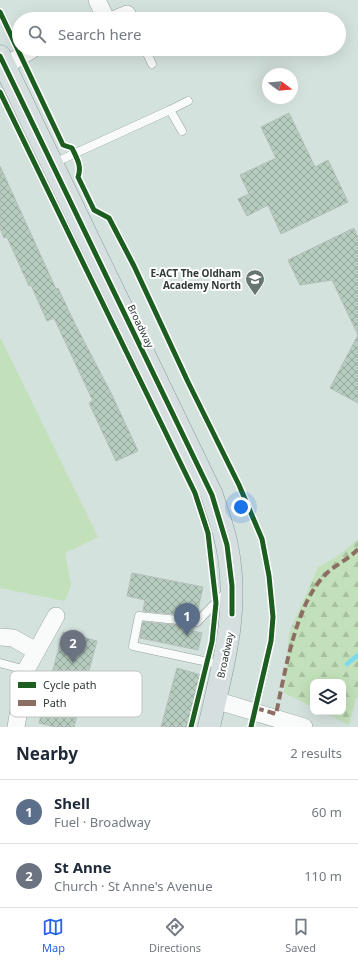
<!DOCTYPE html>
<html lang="en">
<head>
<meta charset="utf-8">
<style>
  :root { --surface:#fff; --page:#f2f2f3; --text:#1f2937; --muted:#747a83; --line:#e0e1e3; --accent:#2563eb }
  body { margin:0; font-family:"Noto Sans",sans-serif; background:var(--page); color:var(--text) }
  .controls { position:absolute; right:12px; bottom:12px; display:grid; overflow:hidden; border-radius:8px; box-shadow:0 4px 16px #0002 }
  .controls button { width:36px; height:36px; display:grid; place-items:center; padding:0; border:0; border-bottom:1px solid var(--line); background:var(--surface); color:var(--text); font:20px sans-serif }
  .compass { position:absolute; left:262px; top:68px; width:36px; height:36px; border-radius:50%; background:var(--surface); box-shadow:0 4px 16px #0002; rotate:106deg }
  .you { position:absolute; left:241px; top:507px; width:14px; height:14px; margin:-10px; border:3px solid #fff; border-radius:50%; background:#1a73e8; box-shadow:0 0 0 6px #1a73e833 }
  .badge { display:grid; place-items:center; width:26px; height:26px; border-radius:50%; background:var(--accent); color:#fff; font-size:13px; font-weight:700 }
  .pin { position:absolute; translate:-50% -33px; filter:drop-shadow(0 1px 2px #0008) }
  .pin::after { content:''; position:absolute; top:21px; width:14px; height:12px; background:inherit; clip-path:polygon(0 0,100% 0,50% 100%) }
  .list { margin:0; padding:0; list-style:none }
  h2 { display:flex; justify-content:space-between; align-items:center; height:52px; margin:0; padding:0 16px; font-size:17px }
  h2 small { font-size:13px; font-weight:400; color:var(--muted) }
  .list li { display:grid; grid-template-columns:26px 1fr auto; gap:12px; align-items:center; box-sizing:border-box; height:64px; padding:0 16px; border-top:1px solid var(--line) }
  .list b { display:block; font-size:15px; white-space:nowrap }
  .list p { margin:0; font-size:13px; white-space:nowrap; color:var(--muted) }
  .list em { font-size:13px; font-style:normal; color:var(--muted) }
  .icon { flex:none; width:22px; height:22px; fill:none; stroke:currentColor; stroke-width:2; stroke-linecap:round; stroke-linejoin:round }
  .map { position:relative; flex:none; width:358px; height:727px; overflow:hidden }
  .search { position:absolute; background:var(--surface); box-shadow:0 4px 16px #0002; left:12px; right:12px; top:12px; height:44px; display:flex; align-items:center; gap:10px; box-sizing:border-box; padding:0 14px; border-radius:22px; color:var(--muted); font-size:15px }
  .sheet { height:180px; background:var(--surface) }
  nav { display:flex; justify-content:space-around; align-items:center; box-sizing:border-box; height:56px; border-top:1px solid var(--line); background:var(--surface); font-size:11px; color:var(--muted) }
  nav a { display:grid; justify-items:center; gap:2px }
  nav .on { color:var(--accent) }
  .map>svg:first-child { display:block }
</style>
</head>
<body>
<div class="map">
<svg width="358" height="727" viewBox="0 0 358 727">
  <defs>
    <pattern id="forest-firs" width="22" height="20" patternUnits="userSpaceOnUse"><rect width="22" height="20" fill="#c2e0b9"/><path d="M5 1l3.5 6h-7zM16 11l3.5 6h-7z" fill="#a7c1a0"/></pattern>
    <pattern id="building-cross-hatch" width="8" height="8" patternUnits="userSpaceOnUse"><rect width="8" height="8" fill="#b5ccbf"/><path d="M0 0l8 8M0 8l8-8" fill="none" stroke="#94a79c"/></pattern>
  </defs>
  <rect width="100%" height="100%" fill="#d4e2de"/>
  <path fill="#c2e0b9" d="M0,337L98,537L65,553L71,585L65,601L0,588Z"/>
  <path fill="url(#forest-firs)" d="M358,539V698H356L349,725L323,712H343V682H313V707L284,693L289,633L318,567L338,556Z"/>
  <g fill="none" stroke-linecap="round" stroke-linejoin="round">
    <path stroke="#7bdaec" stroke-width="4.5" d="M347,664L358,655"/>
  </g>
  <g fill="url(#building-cross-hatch)" stroke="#b4beb9">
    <path d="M289,113L315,167L328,160L348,202L281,234L268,205L247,216L238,199L249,194L240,175L276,158L261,127Z"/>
    <path d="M0,166L56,289L58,288L75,324L111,393L138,451L116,461L89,403L93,401L54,318L47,321L31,285L29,286L7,237L4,238L0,228Z"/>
    <path d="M354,228L358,238V403L330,388L358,335L332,280L300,285L288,260Z"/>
    <path d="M132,573L203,587L197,614L195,616L143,611L145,600L127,596Z"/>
    <path d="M143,622L194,627L193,631L202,633L198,650L140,638Z"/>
    <path d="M63,632L97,641L85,685L93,687L89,703L81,701L74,727H55L39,723Z"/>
    <path d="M177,668L201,675L187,727H161Z"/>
  </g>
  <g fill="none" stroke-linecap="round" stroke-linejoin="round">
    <defs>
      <g id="service">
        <path d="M145,49L152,64"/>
        <path d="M170,110L188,101"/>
        <path d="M54,163L170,110L182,131"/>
        <path d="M0,663L26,670"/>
        <path d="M222,665L133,646L139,616L197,622L227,591"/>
      </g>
      <g id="minor">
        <path d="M97,0L106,19"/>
        <path d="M115,19L127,14"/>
        <path d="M5,66L33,49"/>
        <path d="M0,637L13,638L36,651"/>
        <path d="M215,700L304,727"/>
        <path d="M16,727L26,670L56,616"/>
      </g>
      <path id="primary" d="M0,56L212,495C217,512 224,529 227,546C240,610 223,665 209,727"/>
    </defs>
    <use href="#service" stroke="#95a09d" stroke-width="9"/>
    <use href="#minor" stroke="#95a09d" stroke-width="18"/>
    <use href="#primary" stroke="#899c99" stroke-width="23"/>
    <use href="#service" stroke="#f9fbfa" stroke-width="8"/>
    <use href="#minor" stroke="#f9fbfa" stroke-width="17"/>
    <use href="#primary" stroke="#d6dfdf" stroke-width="22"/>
    <path stroke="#8d6e63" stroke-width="4" stroke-dasharray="8 4" stroke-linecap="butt" d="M256,708L276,714C285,673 295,606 324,576C334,565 348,560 358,549"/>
    <defs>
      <g id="cycleway">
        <path d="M0,12L63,145L72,148C77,159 82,166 78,177L94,210L109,218L134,266L188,382L239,485L262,539L269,576L273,617L271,641L251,727"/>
        <path d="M0,56L212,495L227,545L232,586V614"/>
        <path d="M0,92L195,493L208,533L216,603L212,642L191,727"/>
      </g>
    </defs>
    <use href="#cycleway" stroke="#fff" stroke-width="8"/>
    <use href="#cycleway" stroke="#1b5e20" stroke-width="5"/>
  </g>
  <defs>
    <symbol id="school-pin" viewBox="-11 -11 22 30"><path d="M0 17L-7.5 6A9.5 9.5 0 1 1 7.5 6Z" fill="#697571" stroke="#fff"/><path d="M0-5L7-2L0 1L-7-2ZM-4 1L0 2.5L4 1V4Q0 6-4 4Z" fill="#fff"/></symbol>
  </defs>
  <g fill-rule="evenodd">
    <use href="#school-pin" x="244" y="268" width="22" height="30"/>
  </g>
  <g text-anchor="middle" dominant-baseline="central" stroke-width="4" stroke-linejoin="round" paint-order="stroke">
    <g font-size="10" font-weight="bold" fill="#2f3a36" stroke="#fff" text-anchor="end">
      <text x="241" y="273">E-ACT The Oldham<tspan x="241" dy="12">Academy North</tspan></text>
    </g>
    <g font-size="10" fill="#2f3a36" stroke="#fff">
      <text transform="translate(141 326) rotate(64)">Broadway</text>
      <text transform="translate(225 655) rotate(-78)">Broadway</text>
    </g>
  </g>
  <rect x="10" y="671" width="132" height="46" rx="6" fill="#fff" stroke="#c1c4c3" stroke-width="1"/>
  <rect x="18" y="682" width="18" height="6" fill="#1b5e20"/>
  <rect x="18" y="700" width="18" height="6" fill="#8d6e63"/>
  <g font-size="11" fill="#2f3a36">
    <text x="43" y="689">Cycle path</text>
    <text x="43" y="707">Path</text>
  </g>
</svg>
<div class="controls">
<button><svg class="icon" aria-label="layers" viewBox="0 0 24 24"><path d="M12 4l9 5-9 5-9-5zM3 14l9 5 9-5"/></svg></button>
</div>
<svg class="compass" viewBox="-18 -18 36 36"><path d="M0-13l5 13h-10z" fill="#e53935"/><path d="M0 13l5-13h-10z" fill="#747a83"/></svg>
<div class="you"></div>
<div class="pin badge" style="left:187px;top:636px;background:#5c6f8a">1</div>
<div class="pin badge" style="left:73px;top:663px;background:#6b7280">2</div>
<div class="search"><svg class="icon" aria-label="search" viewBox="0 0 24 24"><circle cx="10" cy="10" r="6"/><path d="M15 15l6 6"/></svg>Search here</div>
</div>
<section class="sheet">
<h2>Nearby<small>2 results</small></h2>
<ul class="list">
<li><span class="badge" style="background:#5c6f8a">1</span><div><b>Shell</b><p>Fuel · Broadway</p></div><em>60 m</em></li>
<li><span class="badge" style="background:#6b7280">2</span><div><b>St Anne</b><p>Church · St Anne's Avenue</p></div><em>110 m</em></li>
</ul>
</section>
<nav>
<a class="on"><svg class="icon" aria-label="map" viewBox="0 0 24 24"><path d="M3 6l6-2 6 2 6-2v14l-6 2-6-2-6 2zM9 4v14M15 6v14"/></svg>Map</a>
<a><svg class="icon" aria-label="directions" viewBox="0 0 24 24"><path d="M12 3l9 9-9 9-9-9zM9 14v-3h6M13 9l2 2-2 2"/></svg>Directions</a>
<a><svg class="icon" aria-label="saved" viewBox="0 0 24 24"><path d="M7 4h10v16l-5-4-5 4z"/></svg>Saved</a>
</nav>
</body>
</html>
